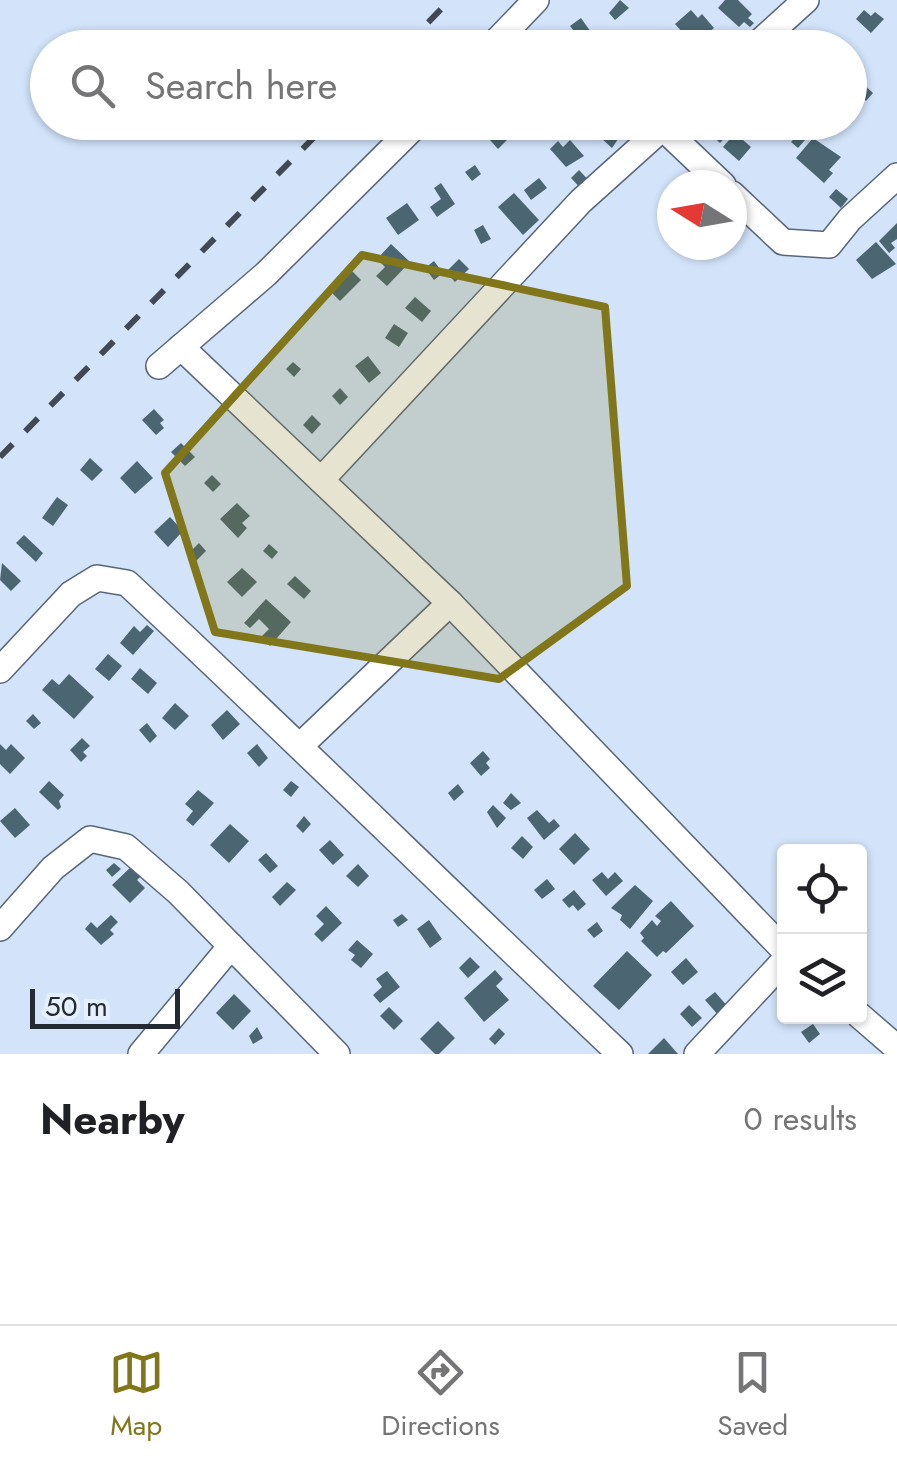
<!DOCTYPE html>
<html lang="en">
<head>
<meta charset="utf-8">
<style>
  :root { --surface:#fff; --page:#f6f6f6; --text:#202124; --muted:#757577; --line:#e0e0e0; --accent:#81761a }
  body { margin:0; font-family:Jost,sans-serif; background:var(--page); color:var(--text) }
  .controls { position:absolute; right:30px; bottom:30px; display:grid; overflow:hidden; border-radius:10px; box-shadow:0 2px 8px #0004 }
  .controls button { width:90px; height:90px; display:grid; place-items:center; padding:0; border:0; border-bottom:2px solid var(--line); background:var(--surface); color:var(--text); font:50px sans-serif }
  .compass { position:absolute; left:657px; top:170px; width:90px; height:90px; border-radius:50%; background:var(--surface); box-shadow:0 2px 8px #0004; rotate:281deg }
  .scale { position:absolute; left:30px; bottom:25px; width:150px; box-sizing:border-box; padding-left:10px; border:5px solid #232a32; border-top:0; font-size:28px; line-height:35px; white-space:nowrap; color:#232a32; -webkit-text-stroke:8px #e5effd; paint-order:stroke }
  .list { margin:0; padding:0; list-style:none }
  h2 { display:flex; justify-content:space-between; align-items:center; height:130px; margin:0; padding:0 40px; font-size:42px }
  h2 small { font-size:32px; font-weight:400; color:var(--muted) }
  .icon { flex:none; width:55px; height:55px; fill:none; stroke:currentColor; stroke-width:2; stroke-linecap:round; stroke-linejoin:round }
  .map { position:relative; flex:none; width:897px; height:1054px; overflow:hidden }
  .search { position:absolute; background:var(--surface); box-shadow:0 2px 8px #0004; left:30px; right:30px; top:30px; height:110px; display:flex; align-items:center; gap:25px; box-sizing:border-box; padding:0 35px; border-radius:55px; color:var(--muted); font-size:38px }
  .sheet { height:270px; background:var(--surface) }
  nav { display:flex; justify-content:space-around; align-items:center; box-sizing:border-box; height:140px; border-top:2px solid var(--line); background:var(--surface); font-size:28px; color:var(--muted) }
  nav a { display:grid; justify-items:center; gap:5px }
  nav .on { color:var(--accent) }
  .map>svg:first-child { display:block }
</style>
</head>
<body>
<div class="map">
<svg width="897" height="1054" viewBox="0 0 897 1054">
  <rect width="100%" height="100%" fill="#d2e3fa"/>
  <g fill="#4b6672">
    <path d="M620,0L629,8L615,20L609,13Z"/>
    <path d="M725,0H738L752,14L748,18L754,23L750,27L744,22L739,27L718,8Z"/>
    <path d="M691,10L698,18L702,14L714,28L702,38L699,34L691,42L675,24Z"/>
    <path d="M864,10L871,16L875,12L884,19L871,33L856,19Z"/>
    <path d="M581,18L602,48H574L569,41L577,35L570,26Z"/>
    <path d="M862,83L873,93L866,101L855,90Z"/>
    <path d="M597,122H616L613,126L622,133L612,148L591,129Z"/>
    <path d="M708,122H733L736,125L720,143L704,128Z"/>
    <path d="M499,131L507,140L498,149L490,140Z"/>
    <path d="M735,133L751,147L739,161L723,147Z"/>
    <path d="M798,134L805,140L798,148L791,142Z"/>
    <path d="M813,138L841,157L829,170L833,173L824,183L796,158Z"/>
    <path d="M570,140L584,156L566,167L550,149L558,141L563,147Z"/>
    <path d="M475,165L481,174L472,181L465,172Z"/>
    <path d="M579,170L594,186L586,194L571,178Z"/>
    <path d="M539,178L547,188L531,200L524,190Z"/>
    <path d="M441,183L455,204L437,217L430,207L441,199L434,188Z"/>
    <path d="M836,189L848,199L841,208L829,197Z"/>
    <path d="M514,193L539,220L523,235L498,207Z"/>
    <path d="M407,203L419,220L398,235L386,218Z"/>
    <path d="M897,223V239L891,243L895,248L889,253L879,241Z"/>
    <path d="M483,225L491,239L481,244L474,230Z"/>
    <path d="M876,242L896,264L872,279L856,260Z"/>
    <path d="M391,244L410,262L387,286L376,276L385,267L377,259Z"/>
    <path d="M459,259L469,269L455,282L446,272Z"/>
    <path d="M434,261L443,273L434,280L425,268Z"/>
    <path d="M352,271L361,280L340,301L331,292Z"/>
    <path d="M415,297L431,311L422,322L405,308Z"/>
    <path d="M394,324L408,333L399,347L385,338Z"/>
    <path d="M368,356L381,373L369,383L355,366Z"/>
    <path d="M293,362L301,369L294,377L286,369Z"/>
    <path d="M340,388L348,397L340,405L332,396Z"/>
    <path d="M154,409L164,420L160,423L164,428L156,435L142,420Z"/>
    <path d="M312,415L321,424L312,434L303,425Z"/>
    <path d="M181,443L195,457L185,466L171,452Z"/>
    <path d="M90,458L103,470L92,481L80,470Z"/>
    <path d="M137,461L153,478L135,494L120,478Z"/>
    <path d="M212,475L221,484L213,492L204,483Z"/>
    <path d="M57,497L68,505L53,526L42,518Z"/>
    <path d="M237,503L250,516L242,523L247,528L238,538L220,519Z"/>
    <path d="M170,517L183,531L168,547L154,532Z"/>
    <path d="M24,535L43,553L36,562L16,543Z"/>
    <path d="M199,543L206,551L196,561L189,553Z"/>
    <path d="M269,544L278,552L272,559L263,551Z"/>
    <path d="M2,563L21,581L11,591L0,580Z"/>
    <path d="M242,568L257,582L242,597L227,582Z"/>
    <path d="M295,576L311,591L304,599L287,584Z"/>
    <path d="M266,599L291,622L270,646L261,637L269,629L259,619L250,628L244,623Z"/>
    <path d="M147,625L154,631L133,655L120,643L134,626L140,632Z"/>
    <path d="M108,654L122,666L109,681L95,669Z"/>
    <path d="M140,668L157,683L148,694L131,679Z"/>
    <path d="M69,674L94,697L74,719L42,690L52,679L59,685Z"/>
    <path d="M175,703L189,716L175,730L162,718Z"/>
    <path d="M227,710L240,724L223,740L211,725Z"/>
    <path d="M33,714L41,723L34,729L26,721Z"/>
    <path d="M147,723L157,736L150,743L139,730Z"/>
    <path d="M82,738L90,746L83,752L87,756L81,762L70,750Z"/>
    <path d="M0,744L6,750L11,744L25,758L10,774L0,764Z"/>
    <path d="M257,744L268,758L259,767L247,753Z"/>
    <path d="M483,751L490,759L486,763L490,768L481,776L470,763Z"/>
    <path d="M49,781L64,795L59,801L61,807L58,810L39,792Z"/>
    <path d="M291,781L299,787L291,797L283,790Z"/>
    <path d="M458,784L464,792L454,801L448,793Z"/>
    <path d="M198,790L214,803L193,826L186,820L193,811L185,804Z"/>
    <path d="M511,793L521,803L511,810L503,803Z"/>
    <path d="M493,805L506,818L497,828L487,812Z"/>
    <path d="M15,808L30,825L15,838L0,821Z"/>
    <path d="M537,810L549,823L554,819L560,826L544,840L527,818Z"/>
    <path d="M304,816L311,824L303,833L296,826Z"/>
    <path d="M230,824L249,841L229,863L210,845Z"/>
    <path d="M575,833L590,849L574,865L559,849Z"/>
    <path d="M522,836L533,847L523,859L511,848Z"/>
    <path d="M330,840L344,855L333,865L319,850Z"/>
    <path d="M266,853L278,866L270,873L258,860Z"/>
    <path d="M114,863L121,869L112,877L106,870Z"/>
    <path d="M358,864L369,876L358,887L346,876Z"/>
    <path d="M133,865L142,875L137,880L145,888L130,903L112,885Z"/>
    <path d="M602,872L608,879L615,872L623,881L606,896L592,880Z"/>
    <path d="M547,879L555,889L542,899L534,890Z"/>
    <path d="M287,882L296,890L280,906L272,897Z"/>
    <path d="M635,885L653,901L630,929L620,920L622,915L611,908Z"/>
    <path d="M574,890L586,904L578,911L573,905L569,908L562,900Z"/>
    <path d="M671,901L694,926L666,953L663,951L657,957L641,941L644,938L640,933L652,920L657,926L661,921L655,916Z"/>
    <path d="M326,906L342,923L322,942L314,934L324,924L316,916Z"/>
    <path d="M402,914L408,920L398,927L393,920Z"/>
    <path d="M111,915L118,922L110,930L114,934L101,945L85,929L91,922L97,928Z"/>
    <path d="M429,920L442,939L430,948L417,929Z"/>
    <path d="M597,922L603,931L594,938L587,930Z"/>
    <path d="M357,940L373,954L361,968L351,960L355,955L348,950Z"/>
    <path d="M627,951L652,975L619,1010L593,986Z"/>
    <path d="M470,957L480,967L468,978L459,968Z"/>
    <path d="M686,958L698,972L683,985L671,972Z"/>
    <path d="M495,970L503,979L496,986L509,1000L484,1022L464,998Z"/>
    <path d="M387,971L400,987L380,1003L373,995L382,987L376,979Z"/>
    <path d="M715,992L729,1008L719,1016L705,1000Z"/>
    <path d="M234,994L251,1011L233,1030L216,1013Z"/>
    <path d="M689,1005L702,1018L692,1027L680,1014Z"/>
    <path d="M389,1007L403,1021L394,1030L380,1016Z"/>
    <path d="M438,1021L455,1038L439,1054H435L420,1039Z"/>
    <path d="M813,1024L820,1034L809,1043L801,1032Z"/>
    <path d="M257,1027L263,1038L253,1044L249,1036Z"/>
    <path d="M499,1028L505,1034L495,1045L489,1039Z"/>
    <path d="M664,1038L678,1054H648Z"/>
  </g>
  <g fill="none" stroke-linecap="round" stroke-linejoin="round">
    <defs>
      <g id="minor">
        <path d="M490,48L536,0"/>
        <path d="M753,48L806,0"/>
        <path d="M663,128L723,185"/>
        <path d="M732,194L783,242L829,245L850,219L897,176"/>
        <path d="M181,347L450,603L784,950"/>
        <path d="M159,366L266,274L419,122"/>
        <path d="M321,480L581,201L669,122"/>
        <path d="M0,670L71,594L97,578L127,583C293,738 455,898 620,1054"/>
        <path d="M301,745L450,603"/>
        <path d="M0,928L53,868L90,839L126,847L178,892L337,1054"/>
        <path d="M860,1016L897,1048"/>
        <path d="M141,1054L231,946"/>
        <path d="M697,1054L784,961"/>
      </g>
    </defs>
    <use href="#minor" stroke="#58667b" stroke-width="28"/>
    <use href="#minor" stroke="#fff" stroke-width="25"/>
    <g stroke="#414954" stroke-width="6" stroke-dasharray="18 18" stroke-linecap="butt">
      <path d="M403,48L450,0"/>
      <path d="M0,457L329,122"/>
    </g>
  </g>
  <path fill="#81761a" fill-opacity="0.2" stroke="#81761a" stroke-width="8" stroke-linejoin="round" d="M362,255L605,307L627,586L499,679L215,632L165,473Z"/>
</svg>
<div class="controls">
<button><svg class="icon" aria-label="locate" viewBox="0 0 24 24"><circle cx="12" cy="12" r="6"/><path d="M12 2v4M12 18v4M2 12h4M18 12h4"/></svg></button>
<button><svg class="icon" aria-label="layers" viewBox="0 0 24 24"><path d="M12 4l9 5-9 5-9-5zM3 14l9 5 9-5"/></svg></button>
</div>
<svg class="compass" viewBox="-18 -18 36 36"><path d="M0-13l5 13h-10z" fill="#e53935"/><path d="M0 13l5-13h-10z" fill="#757577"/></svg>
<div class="scale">50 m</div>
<div class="search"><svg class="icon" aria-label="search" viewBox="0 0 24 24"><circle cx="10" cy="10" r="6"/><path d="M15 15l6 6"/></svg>Search here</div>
</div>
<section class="sheet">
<h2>Nearby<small>0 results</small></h2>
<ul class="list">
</ul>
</section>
<nav>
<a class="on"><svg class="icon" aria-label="map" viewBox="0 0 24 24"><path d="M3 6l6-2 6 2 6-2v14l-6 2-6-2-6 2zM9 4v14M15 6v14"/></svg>Map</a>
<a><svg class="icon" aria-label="directions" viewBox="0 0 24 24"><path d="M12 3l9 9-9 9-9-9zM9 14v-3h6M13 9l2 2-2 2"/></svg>Directions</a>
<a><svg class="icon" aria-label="saved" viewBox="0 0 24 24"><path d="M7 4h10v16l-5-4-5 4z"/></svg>Saved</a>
</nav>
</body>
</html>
